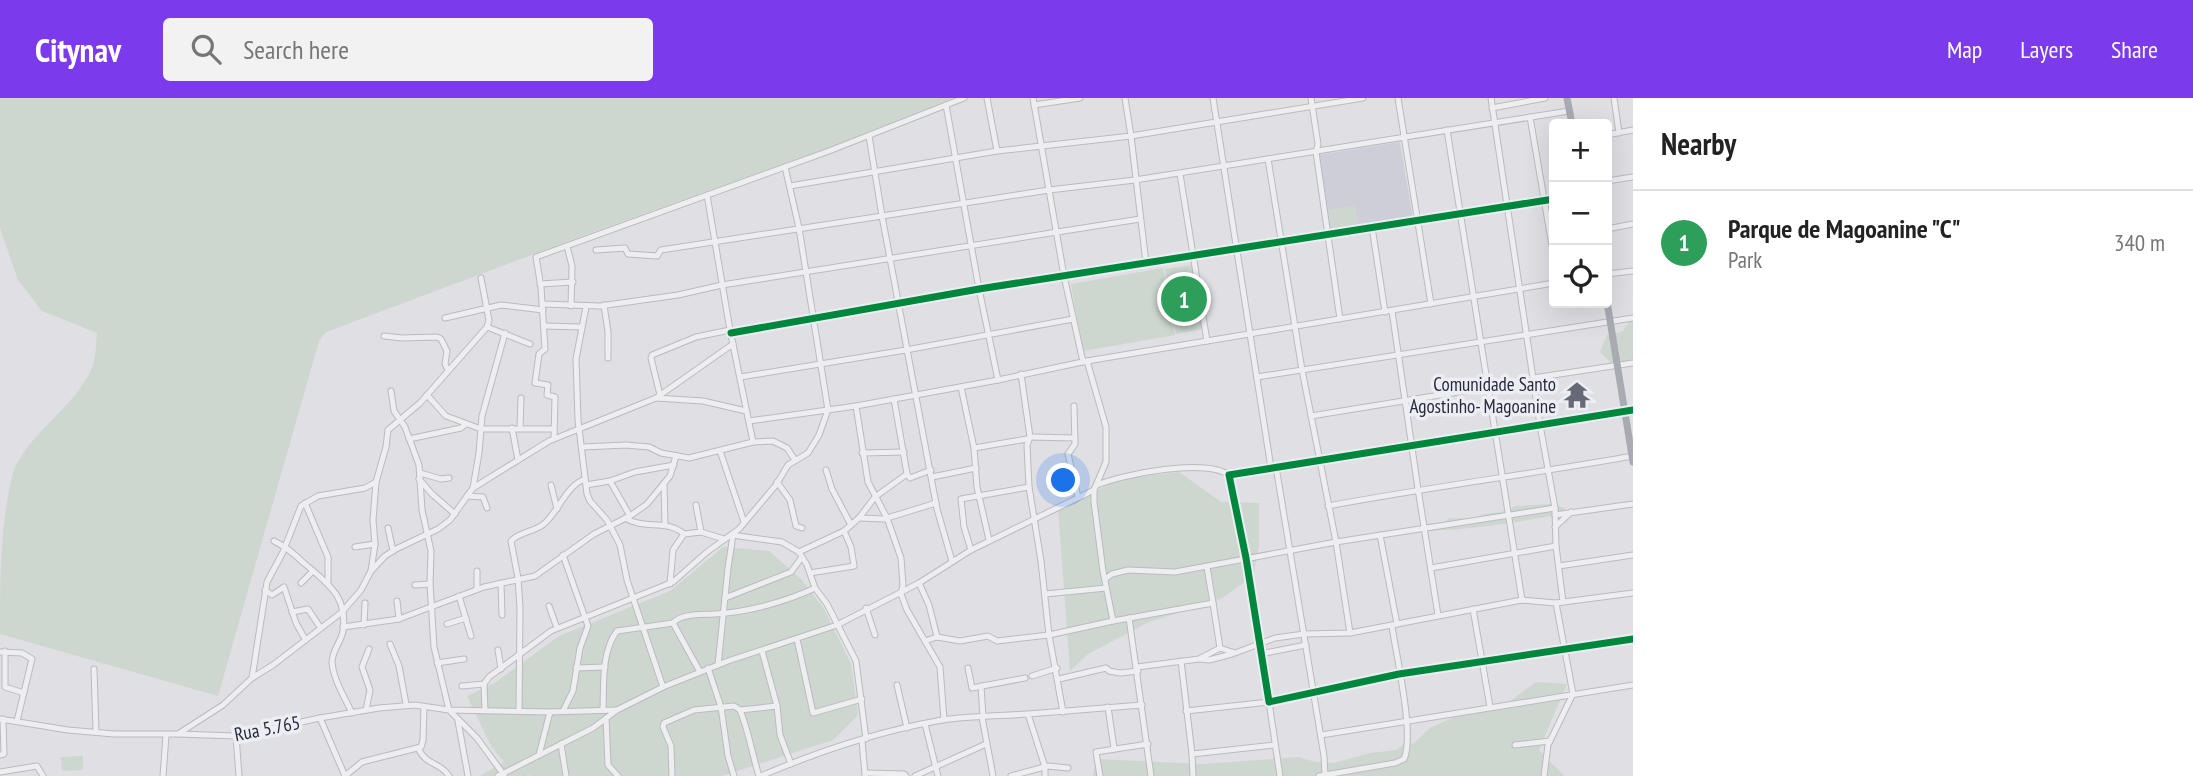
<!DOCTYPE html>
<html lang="en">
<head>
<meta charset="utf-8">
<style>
  :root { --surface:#fff; --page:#f2f2f2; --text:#222; --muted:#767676; --line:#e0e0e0; --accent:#7c3aed }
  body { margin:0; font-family:"PT Sans Narrow",sans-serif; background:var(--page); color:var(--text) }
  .controls { position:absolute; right:21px; top:21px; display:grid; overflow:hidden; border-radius:7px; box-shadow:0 7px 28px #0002 }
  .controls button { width:63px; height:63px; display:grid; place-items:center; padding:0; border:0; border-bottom:2px solid var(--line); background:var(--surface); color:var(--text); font:35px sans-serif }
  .you { position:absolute; left:1064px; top:383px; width:24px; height:24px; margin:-18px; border:5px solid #fff; border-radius:50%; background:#1a73e8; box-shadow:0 0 0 10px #1a73e833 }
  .badge { display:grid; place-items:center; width:46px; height:46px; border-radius:50%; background:var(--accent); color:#fff; font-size:23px; font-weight:700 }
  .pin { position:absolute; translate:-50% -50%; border:4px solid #fff; box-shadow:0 2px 7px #0006 }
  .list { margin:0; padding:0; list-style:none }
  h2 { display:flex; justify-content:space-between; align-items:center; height:91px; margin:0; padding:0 28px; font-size:30px }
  h2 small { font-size:23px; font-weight:400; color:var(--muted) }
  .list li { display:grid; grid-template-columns:46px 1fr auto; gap:21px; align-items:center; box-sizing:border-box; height:105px; padding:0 28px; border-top:2px solid var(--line) }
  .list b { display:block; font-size:26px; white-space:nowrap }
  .list p { margin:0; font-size:23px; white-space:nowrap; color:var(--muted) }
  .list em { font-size:23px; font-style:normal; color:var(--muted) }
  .icon { flex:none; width:38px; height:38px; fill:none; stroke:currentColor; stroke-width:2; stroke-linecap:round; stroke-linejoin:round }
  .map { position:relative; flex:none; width:1633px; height:678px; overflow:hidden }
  header { display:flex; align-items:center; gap:42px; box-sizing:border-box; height:98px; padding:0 35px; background:var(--accent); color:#fff }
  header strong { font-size:33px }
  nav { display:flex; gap:38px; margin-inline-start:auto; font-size:24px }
  .search { width:490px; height:63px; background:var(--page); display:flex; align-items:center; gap:18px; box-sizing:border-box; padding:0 24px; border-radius:7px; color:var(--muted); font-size:26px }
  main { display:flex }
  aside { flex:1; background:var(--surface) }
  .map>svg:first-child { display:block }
</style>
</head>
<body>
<header>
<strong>Citynav</strong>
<div class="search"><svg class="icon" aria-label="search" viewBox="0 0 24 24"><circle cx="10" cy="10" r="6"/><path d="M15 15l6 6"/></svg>Search here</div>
<nav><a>Map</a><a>Layers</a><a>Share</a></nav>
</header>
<main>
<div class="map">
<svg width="1633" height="678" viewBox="0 0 1633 678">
  <rect width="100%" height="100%" fill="#dfdfe4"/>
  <path fill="#cdced7" d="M1400,44L1413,121L1328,134L1318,57Z"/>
  <g fill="#cdd7cf">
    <path d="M0,0H954L836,47L582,138L326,234L319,243L218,598L0,536C0,483 0,426 13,375C27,336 74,310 91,272C96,262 96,246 97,235L42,213L18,182L0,130Z"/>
    <path d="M1355,108L1358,128L1330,132L1327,112Z"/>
    <path d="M1192,167L1202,231L1176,236L1165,171Z"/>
    <path d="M1163,170L1175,237L1083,253L1071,186Z"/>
    <path d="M1633,219V262L1611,265L1600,254L1607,237L1622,234Z"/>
    <path d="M1179,374L1221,404L1259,405V448L1253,478L1221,501L1149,524L1088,556L1070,573L1058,410L1121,381Z"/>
    <path d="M1551,406L1565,410L1566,423L1558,427L1551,418C1510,426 1471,431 1429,433L1424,428L1426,426L1444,424L1450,420L1473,421L1484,416L1509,413L1515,408Z"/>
    <path d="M723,449L769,453L802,482L824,511L851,566L858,617L833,642L722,678H531L527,676L529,678H480L504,664L491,648L467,598L496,584L559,538L670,493Z"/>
    <path d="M1536,584L1567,586L1539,652L1564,678H1093L1096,661L1203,666L1299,659L1315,664L1334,665L1370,655L1397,652L1405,645L1413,646L1430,630L1454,619L1506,606Z"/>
    <path d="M83,658V672L62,673L61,659Z"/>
  </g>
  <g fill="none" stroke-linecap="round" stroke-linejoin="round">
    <defs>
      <g id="street">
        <path d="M987,0L997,53"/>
        <path d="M1033,0L1064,178L1083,264"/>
        <path d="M1213,0L1271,370"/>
        <path d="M1311,0L1318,46L1316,54L1340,221"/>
        <path d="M1398,0L1431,206"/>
        <path d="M1491,0L1540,327L1555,410L1556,448L1563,504"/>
        <path d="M1614,0L1619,35"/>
        <path d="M946,7L979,191L998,282"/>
        <path d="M1034,7L1080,0"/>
        <path d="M1492,10L1545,0"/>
        <path d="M1530,19L1554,159"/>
        <path d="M1447,32L1522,502"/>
        <path d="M1607,37L1633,32"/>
        <path d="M869,38L882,118L1049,92L1135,82L1569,13"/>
        <path d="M1268,61L1302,272L1336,444L1350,535"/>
        <path d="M1180,76L1207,243"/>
        <path d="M1607,83L1633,79"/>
        <path d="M790,88L997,53L1131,38L1125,0"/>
        <path d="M707,97L730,232L753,344"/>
        <path d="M1372,129L1385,214"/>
        <path d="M1607,131L1633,126"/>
        <path d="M567,148L572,168L571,208"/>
        <path d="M596,152L625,150L628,156L657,158L661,152L882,118L937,411L952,463"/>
        <path d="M1146,165L1131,38L1363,0"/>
        <path d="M1607,176L1633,173"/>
        <path d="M540,186L573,184"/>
        <path d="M542,206L600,208L678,197L722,187L1140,121"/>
        <path d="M604,207L608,234V260"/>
        <path d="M586,209L576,261L578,322L587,396L590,403L607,422L620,447L627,482L663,589"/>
        <path d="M1392,213L1418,391L1438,517"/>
        <path d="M445,220L501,207L543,212"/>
        <path d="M544,228L581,229"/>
        <path d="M487,229L530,246"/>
        <path d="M731,235L979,191L1554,101"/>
        <path d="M384,238L402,240L437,239L441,241L447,253L445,266L448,272"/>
        <path d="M1087,263L1106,329V364L1094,392V404L1103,473L1113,523"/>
        <path d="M1021,276L1030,339L1027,347L1029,389L1041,463L1049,537L1063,614"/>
        <path d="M740,279L906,252L1073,221"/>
        <path d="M1257,279L1633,220"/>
        <path d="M1533,280L1633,265"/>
        <path d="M961,289L974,350L977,389L989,442"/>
        <path d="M391,293L394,313L405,329L419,367L422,412L431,453L430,486L434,549L449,612L550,614L617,612"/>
        <path d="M427,297L446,318L481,331H553"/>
        <path d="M660,297L651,260L652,257L696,239L730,232"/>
        <path d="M656,300L703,303L746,313"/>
        <path d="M894,301L907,376"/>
        <path d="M856,308L868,384L887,420L901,460L903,487L901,496L907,512L940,569L944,622"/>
        <path d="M1074,308L1075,346L1068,356L1078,399"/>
        <path d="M1633,312L1229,377L1246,460L1269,604L1399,576L1633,541"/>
        <path d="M1311,318L1489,289"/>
        <path d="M749,323L856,308L998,282L1087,263L1554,185"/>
        <path d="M512,330L518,362"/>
        <path d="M520,330L521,300"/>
        <path d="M1030,339L1075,340"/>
        <path d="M409,341L461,330L466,326"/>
        <path d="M554,341L555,299L547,297L548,287L535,285L539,256L545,251L541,189L536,159L829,53L964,0"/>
        <path d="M583,349L626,347L649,349L661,355L689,360L753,344L773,343L787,350L795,362"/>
        <path d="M974,350L1027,341"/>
        <path d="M720,353L744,424"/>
        <path d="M862,355L904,354"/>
        <path d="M1276,369L1324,658L1325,678"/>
        <path d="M826,372L832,391L851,427"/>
        <path d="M420,375L441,381L449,380"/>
        <path d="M932,379L976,370"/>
        <path d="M419,381L432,396L455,416"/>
        <path d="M610,383L630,418"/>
        <path d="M777,384L790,402L796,428L802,430"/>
        <path d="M664,385L665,427"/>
        <path d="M551,387L557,411"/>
        <path d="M586,387L610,383L635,374L674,367"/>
        <path d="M1097,387C1125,376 1204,360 1229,377"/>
        <path d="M473,390L479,355L482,318L505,235"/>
        <path d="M467,398L483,399L487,410"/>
        <path d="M305,405L328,459V484"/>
        <path d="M696,407L701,434"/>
        <path d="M1328,408C1430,389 1532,376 1633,358"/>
        <path d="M1555,417L1633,406"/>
        <path d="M625,420C644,432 667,421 684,436"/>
        <path d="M859,420L884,421L936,405"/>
        <path d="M1555,429L1571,414"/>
        <path d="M388,430L393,453"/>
        <path d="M732,437L782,444L799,454L807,467L815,490L827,506L856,563L866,641"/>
        <path d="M1380,437L1397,526"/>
        <path d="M274,443C287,449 295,457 305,466C327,485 348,498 343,533C341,544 332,553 332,564C333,581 345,600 352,615"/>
        <path d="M355,449L375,446"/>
        <path d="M971,452L964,429L961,401L1029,389"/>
        <path d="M799,454L844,433L859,420L875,399L907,376L910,380L931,372"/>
        <path d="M563,457L588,528L580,550L573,593L563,613"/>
        <path d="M1559,468L1633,457"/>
        <path d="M1207,469L1213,505"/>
        <path d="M1431,470L1556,448"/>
        <path d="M371,473L375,446L373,422L376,384L386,349L388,332L420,305L487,229L489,222L481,180"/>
        <path d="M477,473V491"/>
        <path d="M810,475L854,468L851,449L844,433"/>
        <path d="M1105,481L1112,476L1128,472L1175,474L1336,444L1555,410"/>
        <path d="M301,485L313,473"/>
        <path d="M501,485L502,517"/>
        <path d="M919,485L929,507L937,539"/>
        <path d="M670,486L673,452L684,436L701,434L724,441"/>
        <path d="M415,487L430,486"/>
        <path d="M265,492L272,497L284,489L296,525L305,541"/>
        <path d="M1045,496L1106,490"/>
        <path d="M459,498L471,538"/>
        <path d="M725,500L791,474L802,459"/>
        <path d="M397,503L399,521"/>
        <path d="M549,508L557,530"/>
        <path d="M866,510L875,537"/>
        <path d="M1473,511L1490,609"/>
        <path d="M292,514L308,511L320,529"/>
        <path d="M1129,520L1151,678"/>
        <path d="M673,525L700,574"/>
        <path d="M447,526L466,520"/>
        <path d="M364,527L365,505"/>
        <path d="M343,529L399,521L484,489L535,478L594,436L630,418L647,406L670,378L676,358"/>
        <path d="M797,541L813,615L862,601"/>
        <path d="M925,543L937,539L960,543L988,538L997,543L1049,537L1113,523L1213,505L1220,550"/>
        <path d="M390,546L399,568L406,606"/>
        <path d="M498,552L501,571"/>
        <path d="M5,553V589L24,595"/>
        <path d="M762,553L777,608L780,637L791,666"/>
        <path d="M0,554L22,555L32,561L17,623"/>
        <path d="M1260,556L1306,547"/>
        <path d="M1200,561L1209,562L1232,556"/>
        <path d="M1181,563L1192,656L1193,678"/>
        <path d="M437,565L464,561"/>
        <path d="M718,567L728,470L733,437"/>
        <path d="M1137,569L1199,561L1220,550L1235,555L1275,540L1304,536L1350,535L1522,502L1556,505L1633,495"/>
        <path d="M576,570L605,569"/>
        <path d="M708,570L721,609L728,658L734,678"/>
        <path d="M968,570L972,590L1025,580"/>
        <path d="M94,571L96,634"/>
        <path d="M1032,578L1057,570"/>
        <path d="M252,580L267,484L283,454L301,408L318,398L365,390L376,384"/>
        <path d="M1059,581L1106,570L1109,573L1120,575L1138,573"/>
        <path d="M897,587L907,630"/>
        <path d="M462,588L484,586"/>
        <path d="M981,588L983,619"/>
        <path d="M1108,609L1114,650"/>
        <path d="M366,612L370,592L362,569L369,551"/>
        <path d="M603,612C604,587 601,554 617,533L673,525C682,515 702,517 715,516C748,514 785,504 815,490"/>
        <path d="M740,612C749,634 752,656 759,678"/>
        <path d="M485,613L484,586L489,579L551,533L673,484L707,454L739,431L776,387L788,367L808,355L819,337L828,312L799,130L785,69"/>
        <path d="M519,613L520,510L518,480L511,443C520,433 536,434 545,425C559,412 567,387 585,381"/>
        <path d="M1186,613L1269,604L1280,678"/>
        <path d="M982,619L993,678"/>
        <path d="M320,620L345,678"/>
        <path d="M606,620L608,667L618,678"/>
        <path d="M0,621L68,632L114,636H178L236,638L320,620L379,610L415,607L449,612L477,640L504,677"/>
        <path d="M458,623L468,678"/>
        <path d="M925,626L938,678"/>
        <path d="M178,636L223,607L252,580L273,567L342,514L361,492L371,473L385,458L396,451L438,431L450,422L473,390L549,343L656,300L733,246"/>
        <path d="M1321,637L1633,587"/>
        <path d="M236,638L239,678"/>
        <path d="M862,642L865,677"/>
        <path d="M561,646L566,678"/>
        <path d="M1515,647L1550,643"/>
        <path d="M418,650C426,668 439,663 449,678"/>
        <path d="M1192,656L1275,647"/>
        <path d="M0,657L4,656L3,621"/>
        <path d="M539,657L550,614"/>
        <path d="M0,674L37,668L43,678"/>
        <path d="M865,675L904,676L906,678"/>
        <path d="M163,678L166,637"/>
        <path d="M345,678L362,664L421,649L423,642L424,609"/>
        <path d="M498,678L593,630L617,612L663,589L728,563L837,527L919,485L971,452L1094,392"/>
        <path d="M672,678L671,648L663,629L664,625L694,612L734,608L740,612L777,608"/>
        <path d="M761,678C819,653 880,633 942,622C970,618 1000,618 1028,616"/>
        <path d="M915,678L986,646"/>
        <path d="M1011,678L1048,668L1068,670"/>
        <path d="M1045,678V669L1028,616L1142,607"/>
        <path d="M1100,678L1096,654L1148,646"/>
        <path d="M1319,678L1395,665L1404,661C1415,637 1396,557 1392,528"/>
        <path d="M1544,678L1548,647L1573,596L1556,505"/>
      </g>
    </defs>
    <use href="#street" stroke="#babbc0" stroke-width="7"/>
    <use href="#street" stroke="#eeeef1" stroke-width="5"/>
    <g stroke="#a9abb3" stroke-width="7">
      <path d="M1567,0L1572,26"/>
      <path d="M1607,204L1633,364"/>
    </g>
    <defs>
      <g id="cycleway">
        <path d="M731,235L979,191L1554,101"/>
        <path d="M1633,312L1229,377L1246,460L1269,604L1399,576L1633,541"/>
      </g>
    </defs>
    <use href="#cycleway" stroke="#eceef4" stroke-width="11"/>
    <use href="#cycleway" stroke="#00873e" stroke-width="7"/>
  </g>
  <defs>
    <symbol id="temple-bare" viewBox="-9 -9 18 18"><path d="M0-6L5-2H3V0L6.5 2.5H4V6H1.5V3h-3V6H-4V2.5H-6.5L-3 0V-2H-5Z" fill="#676977" stroke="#eceef4" stroke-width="2.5" paint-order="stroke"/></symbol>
  </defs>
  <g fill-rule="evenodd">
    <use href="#temple-bare" x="1558" y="278" width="38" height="38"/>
  </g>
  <g text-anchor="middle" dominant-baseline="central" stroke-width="7" stroke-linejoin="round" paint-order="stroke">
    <g font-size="19" fill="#272a3d" stroke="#eceef4" text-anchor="end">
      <text x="1556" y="286">Comunidade Santo<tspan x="1556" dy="22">Agostinho- Magoanine</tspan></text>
    </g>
    <g font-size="19" fill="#272a3d" stroke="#eceef4">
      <text transform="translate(267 630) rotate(-11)">Rua 5.765</text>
    </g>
  </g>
</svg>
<div class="controls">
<button>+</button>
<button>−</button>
<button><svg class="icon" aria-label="locate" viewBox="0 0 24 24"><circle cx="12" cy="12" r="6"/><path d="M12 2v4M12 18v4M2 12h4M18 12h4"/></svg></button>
</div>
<div class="you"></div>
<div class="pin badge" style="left:1184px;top:201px;background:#2e9e5b">1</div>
</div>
<aside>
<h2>Nearby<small></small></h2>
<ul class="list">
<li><span class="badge" style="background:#2e9e5b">1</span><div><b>Parque de Magoanine &quot;C&quot;</b><p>Park</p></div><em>340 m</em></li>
</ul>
</aside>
</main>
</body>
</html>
